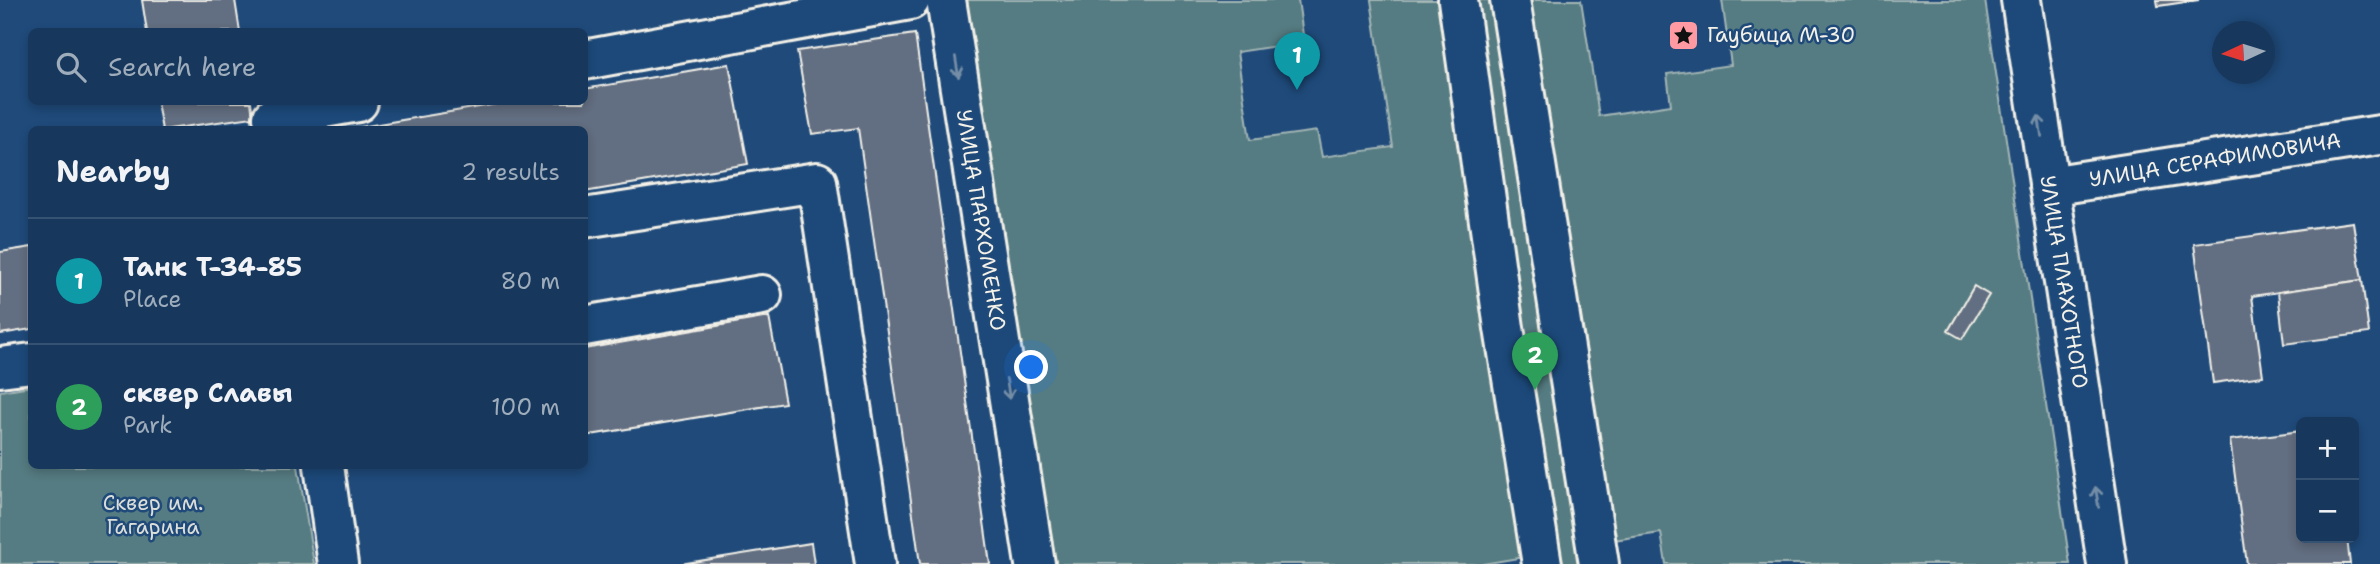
<!DOCTYPE html>
<html lang="en">
<head>
<meta charset="utf-8">
<style>
  :root { --surface:#17385c; --page:#203f62; --text:#f1f3f6; --muted:#9eacbb; --line:#365272; --accent:#ff9aa2 }
  body { margin:0; font-family:"Shantell Sans",sans-serif; background:var(--page); color:var(--text) }
  .controls { position:absolute; right:21px; bottom:21px; display:grid; overflow:hidden; border-radius:10px; box-shadow:0 4px 10px #0003 }
  .controls button { width:63px; height:63px; display:grid; place-items:center; padding:0; border:0; border-bottom:2px solid var(--line); background:var(--surface); color:var(--text); font:35px sans-serif }
  .compass { position:absolute; left:2212px; top:21px; width:63px; height:63px; border-radius:50%; background:var(--surface); box-shadow:0 4px 10px #0003; rotate:266deg }
  .you { position:absolute; left:1032px; top:368px; width:24px; height:24px; margin:-18px; border:5px solid #fff; border-radius:50%; background:#1a73e8; box-shadow:0 0 0 10px #1a73e833 }
  .badge { display:grid; place-items:center; width:46px; height:46px; border-radius:50%; background:var(--accent); color:#fff; font-size:23px; font-weight:700 }
  .pin { position:absolute; translate:-50% -58px; filter:drop-shadow(0 2px 4px #0008) }
  .pin::after { content:''; position:absolute; top:37px; width:24px; height:21px; background:inherit; clip-path:polygon(0 0,100% 0,50% 100%) }
  .list { margin:0; padding:0; list-style:none }
  h2 { display:flex; justify-content:space-between; align-items:center; height:91px; margin:0; padding:0 28px; font-size:30px }
  h2 small { font-size:23px; font-weight:400; color:var(--muted) }
  .list li { display:grid; grid-template-columns:46px 1fr auto; gap:21px; align-items:center; box-sizing:border-box; height:126px; padding:0 28px; border-top:2px solid var(--line) }
  .list b { display:block; font-size:26px; white-space:nowrap }
  .list p { margin:0; font-size:23px; white-space:nowrap; color:var(--muted) }
  .list em { font-size:23px; font-style:normal; color:var(--muted) }
  .icon { flex:none; width:38px; height:38px; fill:none; stroke:currentColor; stroke-width:2; stroke-linecap:round; stroke-linejoin:round }
  .map { position:relative; flex:none; width:2380px; height:564px; overflow:hidden }
  .search { position:absolute; background:var(--surface); box-shadow:0 4px 10px #0003; left:28px; top:28px; width:560px; height:77px; display:flex; align-items:center; gap:18px; box-sizing:border-box; padding:0 24px; border-radius:10px; color:var(--muted); font-size:26px }
  .panel { position:absolute; background:var(--surface); box-shadow:0 4px 10px #0003; left:28px; top:126px; width:560px; height:343px; border-radius:10px }
  .map>svg:first-child { display:block }
</style>
</head>
<body>
<div class="map">
<svg width="2380" height="564" viewBox="0 0 2380 564">
  <rect width="100%" height="100%" fill="#1f4a7a"/>
  <filter id="ink" filterUnits="userSpaceOnUse"><feTurbulence type="fractalNoise" baseFrequency=".0143" numOctaves="2"/><feDisplacementMap in="SourceGraphic" scale="14" xChannelSelector="R" yChannelSelector="G"/><feConvolveMatrix kernelMatrix="1 2 1 2 8 2 1 2 1" color-interpolation-filters="sRGB"/></filter>
  <g filter="url(#ink)">
    <g fill="#547b82" stroke="#a4b6b5" stroke-width="2">
      <path d="M963,0H1298L1304,42L1237,52L1250,140L1317,131L1322,157L1393,147L1371,0H1581L1599,116L1671,105L1667,74L1731,65L1722,0H1985L2070,564H1666L1661,533L1587,544L1584,564H1555L1553,552L1483,564H1054Z"/>
      <path d="M31,386L32,466H298L314,564H0V391Z"/>
    </g>
    <g fill="#626e81" stroke="#f4f1e8" stroke-width="2">
      <path d="M142,0H235L240,32H147Z"/>
      <path d="M2157,0H2199L2158,6Z"/>
      <path d="M915,34L990,564H920L858,128L812,134L797,51Z"/>
      <path d="M729,64L748,164L584,192V130H343L509,102H584V89Z"/>
      <path d="M157,102H251L253,117L162,130Z"/>
      <path d="M2353,222L2362,280L2252,296L2263,376L2213,383L2194,244Z"/>
      <path d="M32,247V329L0,334V252Z"/>
      <path d="M2362,280L2369,333L2284,344L2278,292Z"/>
      <path d="M1974,286L1989,295L1962,339L1948,331Z"/>
      <path d="M769,317L785,403L584,436V349Z"/>
      <path d="M2301,431V538H2347L2350,564H2247L2230,440Z"/>
      <path d="M811,543L814,564H680Z"/>
    </g>
    <g fill="none" stroke-linecap="round" stroke-linejoin="round">
      <defs>
        <g id="minor">
          <path d="M946,0L1035,564"/>
          <path d="M1458,0L1504,328L1542,564"/>
          <path d="M1510,0L1599,564"/>
          <path d="M2021,0L2107,564"/>
          <path d="M584,60L910,0"/>
          <path d="M275,130L273,117L358,102"/>
          <path d="M2049,186L2380,135"/>
          <path d="M584,218L817,182L875,564"/>
          <path d="M584,326L762,295"/>
          <path d="M0,367L32,363"/>
          <path d="M324,466L338,564"/>
        </g>
      </defs>
      <use href="#minor" stroke="#f4f1e8" stroke-width="44"/>
      <use href="#minor" stroke="#1f4a7a" stroke-width="38"/>
    </g>
    <defs><path id="oneway-shaft" d="M-6 0H5M1.5-3L5.5 0L1.5 3" fill="none" stroke-width="1.6" stroke-linecap="round" stroke-linejoin="round" transform="scale(1.75)"/></defs>
    <g stroke="#748da6">
      <use href="#oneway-shaft" transform="translate(957 67) rotate(81)"/>
      <use href="#oneway-shaft" transform="translate(2040 126) rotate(-99)"/>
      <use href="#oneway-shaft" transform="translate(1008 389) rotate(81)"/>
      <use href="#oneway-shaft" transform="translate(2097 497) rotate(-99)"/>
    </g>
  </g>
  <defs>
    <symbol id="sight-square" viewBox="-11 -11 22 22"><rect x="-9" y="-9" width="18" height="18" rx="4" fill="#ff9aa2" stroke="#1f4a7a"/><path d="M0-6L1.8-2.2L6-1.7L2.9 1.2L3.7 5.4L0 3.3L-3.7 5.4L-2.9 1.2L-6-1.7L-1.8-2.2Z" fill="#111"/></symbol>
  </defs>
  <g fill-rule="evenodd">
    <use href="#sight-square" x="1666" y="18" width="35" height="35"/>
  </g>
  <g text-anchor="middle" dominant-baseline="central" stroke-width="5" stroke-linejoin="round" paint-order="stroke">
    <g font-size="21" fill="#f4f1e8" stroke="#1f4a7a" text-anchor="start">
      <text x="1707" y="35">Гаубица М-30</text>
    </g>
    <g font-size="21" fill="#f4f1e8" stroke="#1f4a7a">
      <text transform="translate(2215 160) rotate(-9)">УЛИЦА СЕРАФИМОВИЧА</text>
      <text transform="translate(981 220) rotate(81)">УЛИЦА ПАРХОМЕНКО</text>
      <text transform="translate(2064 282) rotate(81)">УЛИЦА ПЛАХОТНОГО</text>
    </g>
    <g font-size="21" fill="#dcdfd9" stroke="#1f4a7a">
      <text x="153" y="503">Сквер им.<tspan x="153" dy="24">Гагарина</tspan></text>
    </g>
  </g>
</svg>
<div class="controls">
<button>+</button>
<button>−</button>
</div>
<svg class="compass" viewBox="-18 -18 36 36"><path d="M0-13l5 13h-10z" fill="#e53935"/><path d="M0 13l5-13h-10z" fill="#9eacbb"/></svg>
<div class="you"></div>
<div class="pin badge" style="left:1297px;top:90px;background:#0f9aa8">1</div>
<div class="pin badge" style="left:1535px;top:390px;background:#2e9e5b">2</div>
<div class="search"><svg class="icon" aria-label="search" viewBox="0 0 24 24"><circle cx="10" cy="10" r="6"/><path d="M15 15l6 6"/></svg>Search here</div>
<section class="panel">
<h2>Nearby<small>2 results</small></h2>
<ul class="list">
<li><span class="badge" style="background:#0f9aa8">1</span><div><b>Танк Т-34-85</b><p>Place</p></div><em>80 m</em></li>
<li><span class="badge" style="background:#2e9e5b">2</span><div><b>сквер Славы</b><p>Park</p></div><em>100 m</em></li>
</ul>
</section>
</div>
</body>
</html>
